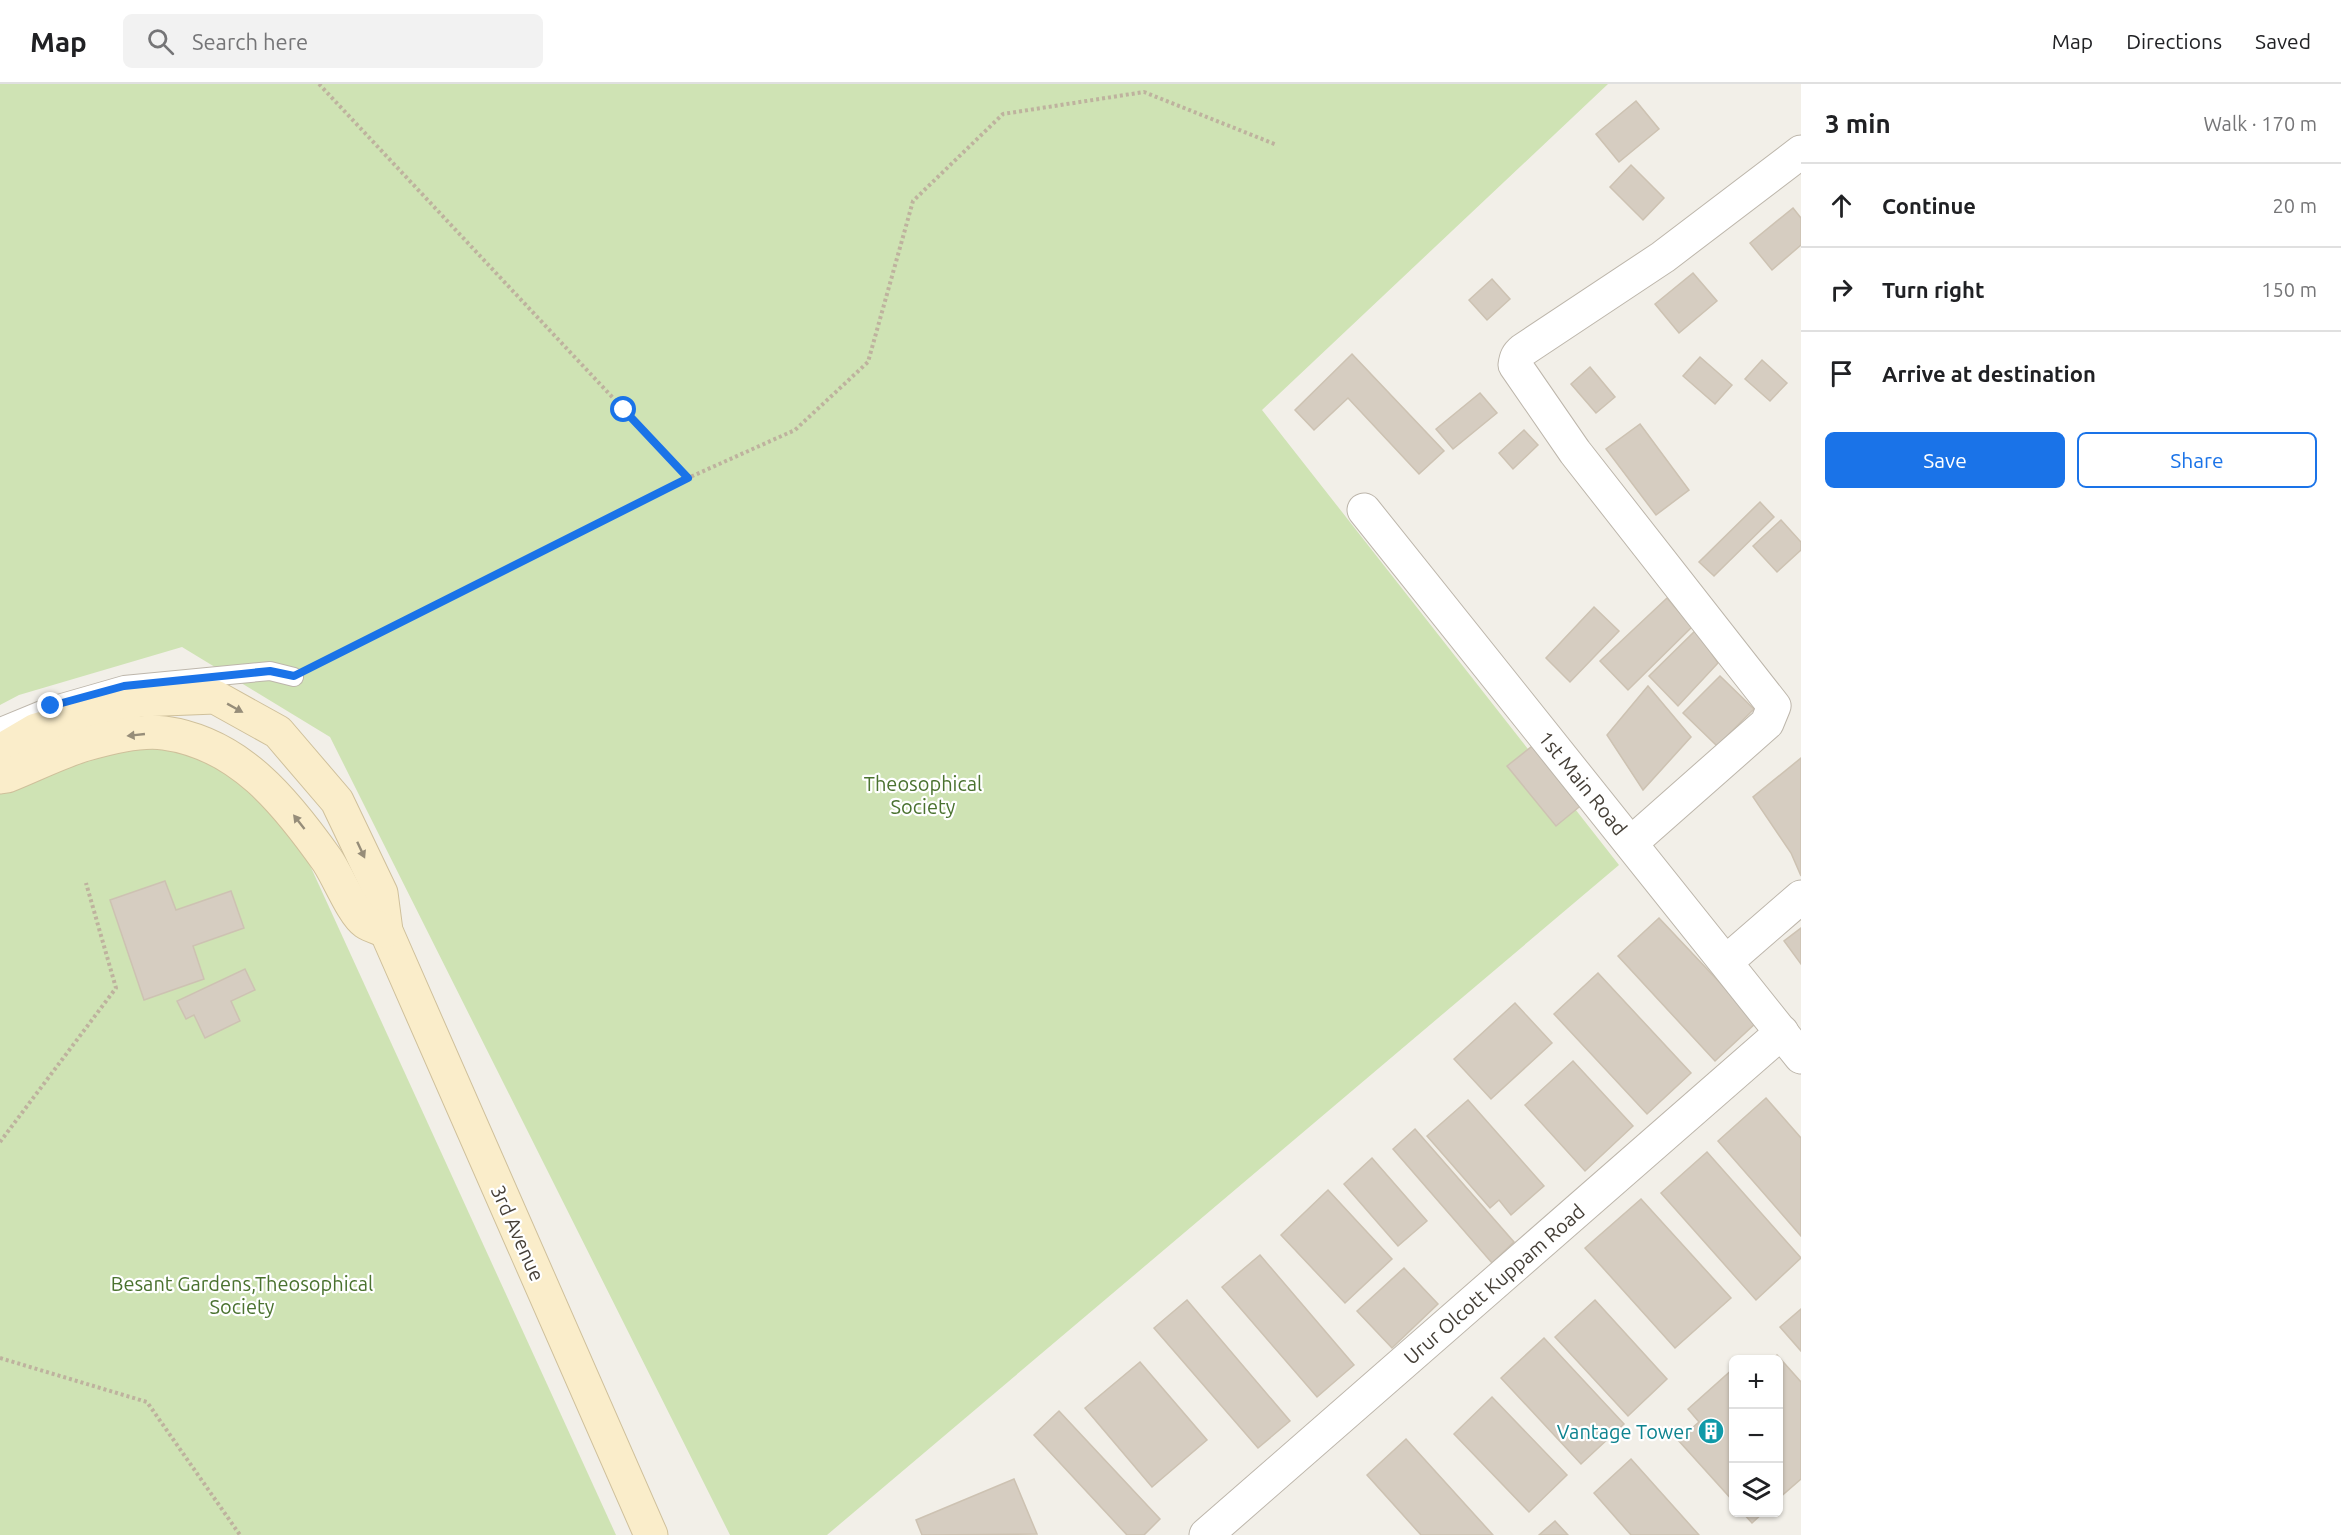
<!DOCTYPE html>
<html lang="en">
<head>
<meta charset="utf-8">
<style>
  :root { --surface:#fff; --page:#f2f2f2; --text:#202124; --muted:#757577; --line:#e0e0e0; --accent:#1a73e8 }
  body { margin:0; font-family:Ubuntu,sans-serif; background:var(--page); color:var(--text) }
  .controls { position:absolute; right:18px; bottom:18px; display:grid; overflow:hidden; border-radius:9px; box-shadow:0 2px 4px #0004 }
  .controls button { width:54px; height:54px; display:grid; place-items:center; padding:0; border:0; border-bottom:2px solid var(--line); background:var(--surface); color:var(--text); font:30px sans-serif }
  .stop { position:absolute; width:18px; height:18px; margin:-14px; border:4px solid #1a73e8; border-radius:50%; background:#fff }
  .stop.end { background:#1a73e8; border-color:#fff; box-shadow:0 2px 6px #0008 }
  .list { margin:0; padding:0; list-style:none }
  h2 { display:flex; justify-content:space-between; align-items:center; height:78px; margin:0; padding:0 24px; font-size:26px }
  h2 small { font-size:20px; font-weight:400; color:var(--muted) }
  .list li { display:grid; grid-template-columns:39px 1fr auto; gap:18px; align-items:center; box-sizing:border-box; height:84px; padding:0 24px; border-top:2px solid var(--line) }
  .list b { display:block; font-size:22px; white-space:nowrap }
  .list em { font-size:20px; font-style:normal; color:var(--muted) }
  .actions { display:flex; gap:12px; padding:18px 24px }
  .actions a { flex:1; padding:14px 0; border:2px solid var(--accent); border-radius:9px; text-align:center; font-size:21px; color:var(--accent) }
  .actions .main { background:var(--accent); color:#fff }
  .icon { flex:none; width:33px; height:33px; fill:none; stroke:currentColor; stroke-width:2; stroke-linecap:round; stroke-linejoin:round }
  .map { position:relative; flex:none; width:1801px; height:1451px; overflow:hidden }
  header { display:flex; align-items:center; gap:36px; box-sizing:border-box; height:84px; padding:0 30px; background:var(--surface); border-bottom:2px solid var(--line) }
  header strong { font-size:28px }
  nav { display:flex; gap:33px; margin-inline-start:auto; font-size:21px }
  .search { width:420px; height:54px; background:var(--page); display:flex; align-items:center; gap:15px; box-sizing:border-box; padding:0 21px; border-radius:9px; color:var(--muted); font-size:22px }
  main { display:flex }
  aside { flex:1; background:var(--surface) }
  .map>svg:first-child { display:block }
</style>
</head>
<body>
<header>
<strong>Map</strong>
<div class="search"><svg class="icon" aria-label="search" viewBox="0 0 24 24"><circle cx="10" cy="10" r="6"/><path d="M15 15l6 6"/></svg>Search here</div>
<nav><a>Map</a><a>Directions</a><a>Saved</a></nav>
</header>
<main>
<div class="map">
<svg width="1801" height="1451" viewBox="0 0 1801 1451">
  <rect width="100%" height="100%" fill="#f2efe8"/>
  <g fill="#cfe3b4">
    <path d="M0,0H1608L1262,326L1619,781L827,1451H730L330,653L182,563L19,611L0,621Z"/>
    <path d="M171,634L276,707L616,1451H0V709Z"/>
  </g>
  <g fill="#d6cdc1" stroke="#cdc2b2" stroke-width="1.5">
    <path d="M1636,17L1659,45L1619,78L1596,50Z"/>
    <path d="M1631,81L1664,114L1643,136L1610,103Z"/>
    <path d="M1793,124L1801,134V161L1772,186L1750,159Z"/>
    <path d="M1693,189L1717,217L1679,249L1655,220Z"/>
    <path d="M1492,195L1510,215L1487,236L1469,216Z"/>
    <path d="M1352,270L1444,367L1419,390L1348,314L1314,346L1295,326Z"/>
    <path d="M1700,273L1732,301L1715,320L1683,292Z"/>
    <path d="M1762,276L1787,299L1770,317L1745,295Z"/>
    <path d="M1590,283L1615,313L1596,329L1571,300Z"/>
    <path d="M1480,309L1497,329L1453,365L1436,345Z"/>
    <path d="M1640,340L1689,406L1656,431L1606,365Z"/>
    <path d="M1524,346L1538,361L1513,385L1499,369Z"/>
    <path d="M1760,418L1774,433L1714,492L1699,478Z"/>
    <path d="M1781,436L1801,458V466L1777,488L1753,462Z"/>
    <path d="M1667,514L1692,543L1628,606L1600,577Z"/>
    <path d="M1594,523L1619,547L1570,598L1546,574Z"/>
    <path d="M1696,546L1718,579L1678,622L1649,592Z"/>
    <path d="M1720,592L1754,625L1717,662L1683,629Z"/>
    <path d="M1648,602L1691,653L1643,706L1607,651Z"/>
    <path d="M1536,659L1584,719L1556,742L1507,682Z"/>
    <path d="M1801,674V792L1791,769L1753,713Z"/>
    <path d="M165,797L176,826L231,807L244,844L193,862L204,895L144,916L110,816Z"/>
    <path d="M1659,834L1757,938L1715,977L1618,872Z"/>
    <path d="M1801,844V880L1784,857Z"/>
    <path d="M245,885L255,906L231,917L240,937L205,954L194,931L186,935L177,917Z"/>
    <path d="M1598,889L1691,989L1647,1030L1554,930Z"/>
    <path d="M1515,919L1552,959L1491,1015L1454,975Z"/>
    <path d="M1573,977L1633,1042L1585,1087L1525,1021Z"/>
    <path d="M1766,1014L1801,1054V1152L1718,1057Z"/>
    <path d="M1468,1016L1544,1102L1511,1131L1499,1116L1490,1124L1427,1052Z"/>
    <path d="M1415,1045L1514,1158L1492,1179L1393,1065Z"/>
    <path d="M1707,1068L1801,1174L1756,1216L1661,1109Z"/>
    <path d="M1372,1074L1427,1137L1398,1162L1344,1100Z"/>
    <path d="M1328,1106L1392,1175L1345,1219L1281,1151Z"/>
    <path d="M1641,1115L1731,1214L1675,1264L1585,1164Z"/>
    <path d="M1260,1171L1354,1281L1317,1313L1222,1203Z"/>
    <path d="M1404,1184L1438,1220L1392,1264L1357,1227Z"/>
    <path d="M1187,1216L1290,1337L1258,1364L1154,1244Z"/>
    <path d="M1595,1216L1667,1295L1628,1332L1555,1253Z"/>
    <path d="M1801,1225V1267L1780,1243Z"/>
    <path d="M1544,1254L1624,1340L1581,1380L1501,1294Z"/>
    <path d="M1777,1271L1801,1298V1395L1778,1415V1276H1771Z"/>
    <path d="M1140,1278L1207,1356L1152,1403L1085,1324Z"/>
    <path d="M1734,1284V1418L1678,1356L1699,1338L1688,1325Z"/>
    <path d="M1492,1313L1567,1391L1529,1428L1454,1350Z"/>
    <path d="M1059,1327L1160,1435L1144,1451H1127L1034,1351Z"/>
    <path d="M1406,1355L1493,1451H1421L1367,1391Z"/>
    <path d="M1631,1375L1699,1451H1631L1594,1409Z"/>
    <path d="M1014,1395L1037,1450L922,1451L916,1436Z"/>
    <path d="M1742,1428H1764L1752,1439Z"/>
    <path d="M1555,1437L1568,1451H1539Z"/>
  </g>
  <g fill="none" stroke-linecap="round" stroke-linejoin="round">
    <defs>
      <path id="lane" d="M0,643L51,622L124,601L270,587L294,593"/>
      <g id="street">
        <path d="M1364,426L1801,973"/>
        <path d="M1631,759L1767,639L1774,622L1575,368L1515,281C1516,274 1517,271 1523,266L1663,173L1801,68"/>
        <path d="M1726,878L1801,813"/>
        <path d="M1206,1451L1782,948"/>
      </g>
      <g id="secondary">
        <path d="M0,667L36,646L139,616L215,613L278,648L337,717L381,809L386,847L651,1451"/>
        <path d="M0,693L7,692C32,682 58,669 83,661C108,654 138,646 164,649C239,659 286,718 327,776C337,790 353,830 365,838C371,842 379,844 386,847"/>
      </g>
    </defs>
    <use href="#lane" stroke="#bdb6ab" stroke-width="20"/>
    <use href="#street" stroke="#bdb6ab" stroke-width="35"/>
    <use href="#secondary" stroke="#cfc09b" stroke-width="35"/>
    <g stroke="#beb29e" stroke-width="4" stroke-dasharray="3 3" stroke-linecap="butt">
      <path d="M319,0L688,394"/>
      <path d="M316,581L688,394L795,346L868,278L913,117L1003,30L1144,8L1277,61"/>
      <path d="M0,1058L116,904L86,799"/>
      <path d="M0,1274L147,1318L240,1451"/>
    </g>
    <use href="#lane" stroke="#fff" stroke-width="18"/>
    <use href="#street" stroke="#fff" stroke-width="33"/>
    <use href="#secondary" stroke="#faedca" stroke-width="33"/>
  </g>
  <defs><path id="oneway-solid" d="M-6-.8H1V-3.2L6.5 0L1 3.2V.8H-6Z" transform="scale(1.5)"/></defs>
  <g fill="#968d79">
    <use href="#oneway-solid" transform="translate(235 624) rotate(29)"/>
    <use href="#oneway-solid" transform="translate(136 651) rotate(174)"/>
    <use href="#oneway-solid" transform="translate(299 738) rotate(-128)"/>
    <use href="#oneway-solid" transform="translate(361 766) rotate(65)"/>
  </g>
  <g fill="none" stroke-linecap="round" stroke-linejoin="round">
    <path stroke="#1a73e8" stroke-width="8" d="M51,622L124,602L270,587L294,592L688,394L624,326"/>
  </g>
  <defs>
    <symbol id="building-disc" viewBox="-11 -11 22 22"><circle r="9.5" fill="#0f9aa8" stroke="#fff"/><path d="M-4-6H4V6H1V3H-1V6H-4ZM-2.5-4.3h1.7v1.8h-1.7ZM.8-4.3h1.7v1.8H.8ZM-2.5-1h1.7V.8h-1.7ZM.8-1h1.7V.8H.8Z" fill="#fff"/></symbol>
  </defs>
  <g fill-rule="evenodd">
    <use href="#building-disc" x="1696" y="1332" width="30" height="30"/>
  </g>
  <g text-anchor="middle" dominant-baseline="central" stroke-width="4.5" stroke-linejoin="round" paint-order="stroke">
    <g font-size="20" fill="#4a722f" stroke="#fff">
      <text x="923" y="699">Theosophical<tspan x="923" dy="23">Society</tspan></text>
      <text x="242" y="1199">Besant Gardens,Theosophical<tspan x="242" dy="23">Society</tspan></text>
    </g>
    <g font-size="20" fill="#453f37" stroke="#fff">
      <text transform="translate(1583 699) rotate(51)">1st Main Road</text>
      <text transform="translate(518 1149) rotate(66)">3rd Avenue</text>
      <text transform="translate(1494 1200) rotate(-41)">Urur Olcott Kuppam Road</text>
    </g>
    <g font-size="20" fill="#0d838f" stroke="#fff" text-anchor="end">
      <text x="1692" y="1347">Vantage Tower</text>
    </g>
  </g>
</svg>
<div class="controls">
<button>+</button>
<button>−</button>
<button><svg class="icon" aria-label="layers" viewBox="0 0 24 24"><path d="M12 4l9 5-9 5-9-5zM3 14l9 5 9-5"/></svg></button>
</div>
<div class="stop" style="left:624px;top:326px"></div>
<div class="stop end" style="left:51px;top:622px"></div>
</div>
<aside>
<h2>3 min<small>Walk · 170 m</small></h2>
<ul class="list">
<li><svg class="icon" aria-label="ahead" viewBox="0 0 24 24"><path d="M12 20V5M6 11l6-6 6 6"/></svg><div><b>Continue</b></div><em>20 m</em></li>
<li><svg class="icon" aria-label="right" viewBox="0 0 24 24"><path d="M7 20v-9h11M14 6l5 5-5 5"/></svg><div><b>Turn right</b></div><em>150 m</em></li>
<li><svg class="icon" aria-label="arrive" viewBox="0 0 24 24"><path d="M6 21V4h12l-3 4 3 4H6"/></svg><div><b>Arrive at destination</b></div></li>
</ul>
<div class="actions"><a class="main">Save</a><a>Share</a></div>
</aside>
</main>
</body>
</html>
